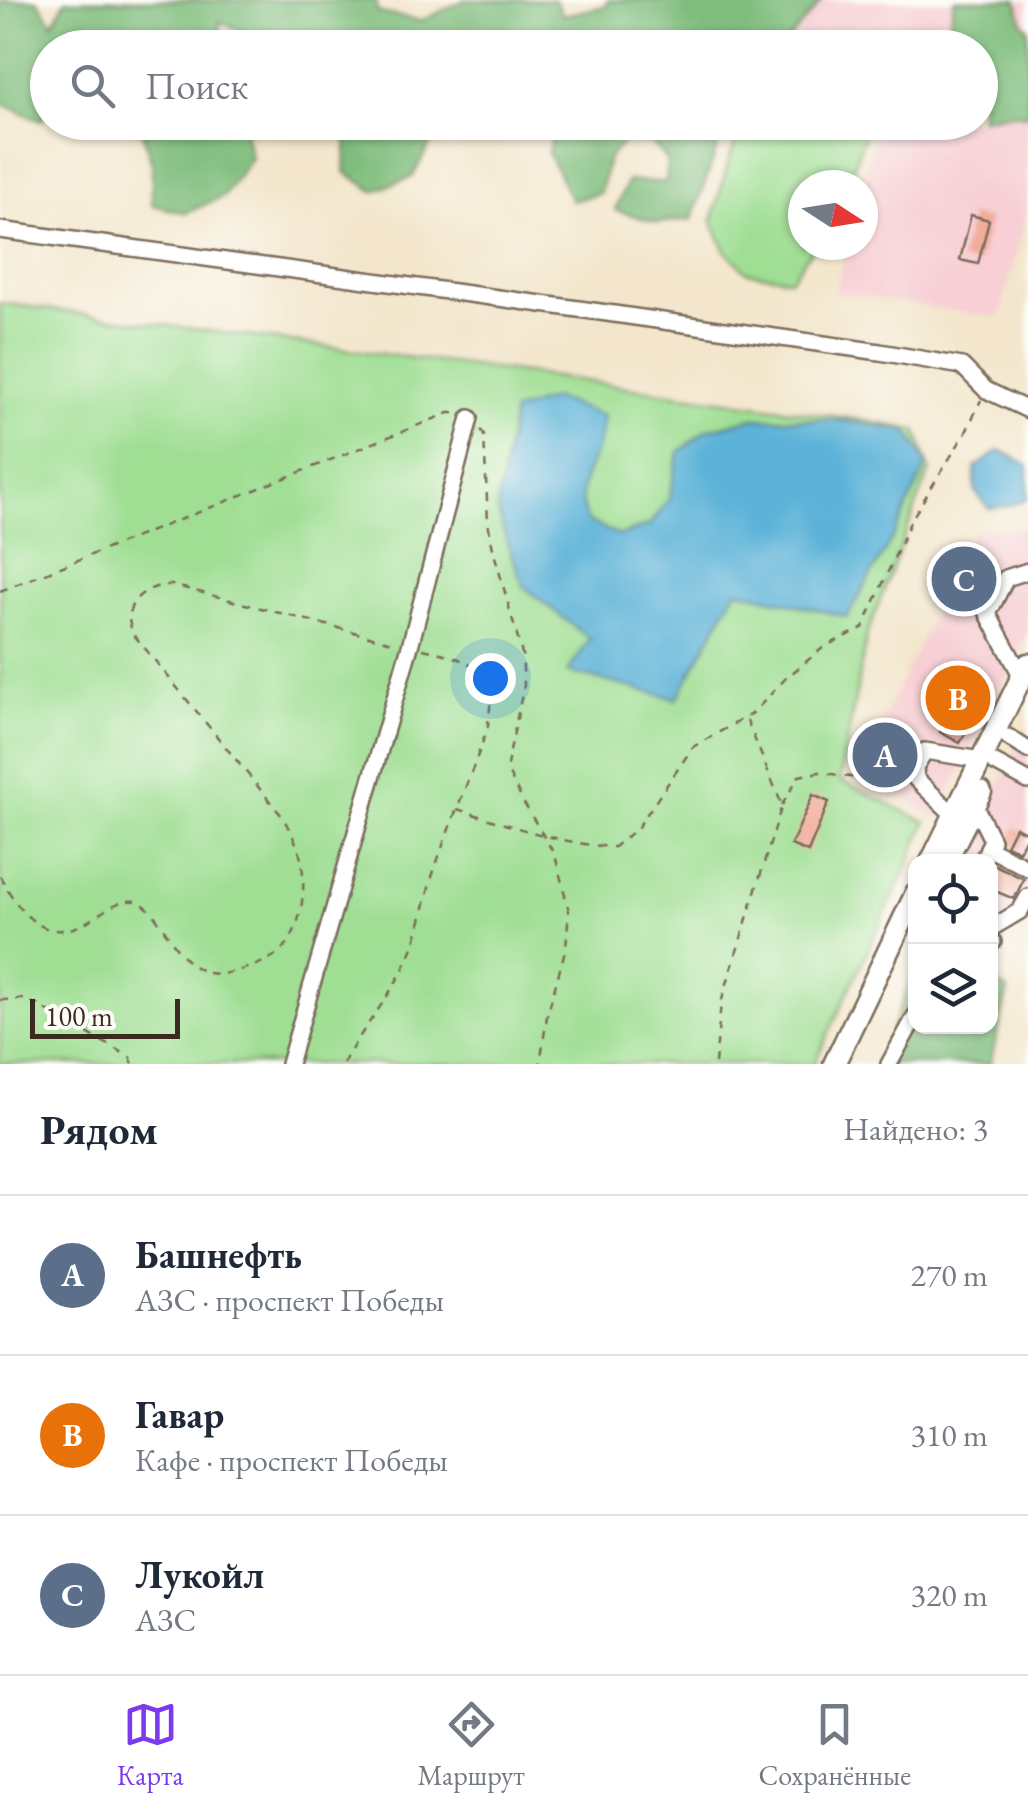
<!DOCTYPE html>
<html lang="ru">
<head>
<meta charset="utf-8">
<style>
  :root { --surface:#fff; --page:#f2f2f3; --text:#1f2937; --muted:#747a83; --line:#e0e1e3; --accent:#7c3aed }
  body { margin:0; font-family:"EB Garamond",serif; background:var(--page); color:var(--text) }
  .controls { position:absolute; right:30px; bottom:30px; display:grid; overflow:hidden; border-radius:20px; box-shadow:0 2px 8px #0004 }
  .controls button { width:90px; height:90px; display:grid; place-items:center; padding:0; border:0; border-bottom:2px solid var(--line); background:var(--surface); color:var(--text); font:50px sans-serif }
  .compass { position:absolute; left:788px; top:170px; width:90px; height:90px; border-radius:50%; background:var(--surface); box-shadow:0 2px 8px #0004; rotate:102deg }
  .scale { position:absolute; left:30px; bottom:25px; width:150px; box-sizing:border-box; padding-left:10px; border:5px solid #3b2a1e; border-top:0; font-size:28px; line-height:35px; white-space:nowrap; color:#3b2a1e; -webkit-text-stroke:8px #fdfcf7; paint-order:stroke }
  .you { position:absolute; left:490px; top:678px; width:35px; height:35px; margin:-25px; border:8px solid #fff; border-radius:50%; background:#1a73e8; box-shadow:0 0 0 15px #1a73e833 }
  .badge { display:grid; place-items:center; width:65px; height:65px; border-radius:50%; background:var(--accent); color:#fff; font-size:32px; font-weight:700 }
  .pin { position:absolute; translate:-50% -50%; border:5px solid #fff; box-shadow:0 2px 10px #0006 }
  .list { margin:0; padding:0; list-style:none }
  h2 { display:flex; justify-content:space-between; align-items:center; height:130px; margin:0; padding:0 40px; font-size:42px }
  h2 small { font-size:32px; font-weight:400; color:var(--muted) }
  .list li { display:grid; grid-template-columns:65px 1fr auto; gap:30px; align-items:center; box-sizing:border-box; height:160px; padding:0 40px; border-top:2px solid var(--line) }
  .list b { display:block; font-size:38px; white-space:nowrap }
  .list p { margin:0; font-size:32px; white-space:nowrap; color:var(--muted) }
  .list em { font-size:32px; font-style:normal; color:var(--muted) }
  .icon { flex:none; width:55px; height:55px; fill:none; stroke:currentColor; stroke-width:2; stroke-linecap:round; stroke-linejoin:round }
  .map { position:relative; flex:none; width:1028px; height:1064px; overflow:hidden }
  .search { position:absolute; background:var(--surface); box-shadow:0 2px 8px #0004; left:30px; right:30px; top:30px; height:110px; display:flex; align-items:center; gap:25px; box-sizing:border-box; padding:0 35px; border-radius:55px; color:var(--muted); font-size:38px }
  .sheet { height:610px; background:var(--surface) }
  nav { display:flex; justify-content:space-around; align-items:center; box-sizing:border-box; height:140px; border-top:2px solid var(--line); background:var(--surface); font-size:28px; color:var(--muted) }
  nav a { display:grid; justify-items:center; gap:5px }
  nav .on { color:var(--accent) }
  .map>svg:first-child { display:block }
</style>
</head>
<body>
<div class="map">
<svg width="1028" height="1064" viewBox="0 0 1028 1064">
  <rect width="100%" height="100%" fill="#fdfcf7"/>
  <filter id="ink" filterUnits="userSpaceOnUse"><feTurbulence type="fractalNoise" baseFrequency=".01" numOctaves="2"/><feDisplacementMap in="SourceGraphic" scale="20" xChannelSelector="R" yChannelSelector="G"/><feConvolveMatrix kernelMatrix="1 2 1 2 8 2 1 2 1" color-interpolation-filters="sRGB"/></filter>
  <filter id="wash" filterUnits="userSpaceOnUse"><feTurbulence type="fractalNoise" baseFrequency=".0048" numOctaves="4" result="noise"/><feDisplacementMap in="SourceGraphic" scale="40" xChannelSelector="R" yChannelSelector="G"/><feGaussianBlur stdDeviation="2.25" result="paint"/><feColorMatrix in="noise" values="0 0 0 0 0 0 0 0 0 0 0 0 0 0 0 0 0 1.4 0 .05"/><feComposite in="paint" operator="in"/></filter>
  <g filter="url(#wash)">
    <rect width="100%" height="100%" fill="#f3e6cc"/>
    <g fill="#f7cfd4">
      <path d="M806,0H1028V209L999,318L835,292L847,245H863V185L876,135L885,124L893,123L980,122V48L817,47L786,24Z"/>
      <path d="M1028,528V632L937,818L859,768L975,529Z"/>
      <path d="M1028,724V929L991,936L990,862H960Z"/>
    </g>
    <g fill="#9fde93" stroke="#6d8458" stroke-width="2.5">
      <path d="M743,123H863L865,133L847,185H803V245H815L791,279L747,272L726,251L712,221L729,160Z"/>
      <path d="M0,303L555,377L862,420L916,430L930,470L867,634L840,780L926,822L911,859L814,1064H0Z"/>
    </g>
    <g fill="#7fbd7d" stroke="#5d744e" stroke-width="2.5">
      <path d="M0,0H37L53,23L66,0H376L377,12L421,21L464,0H555L563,15L606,6L608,0H822L782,48C762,48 742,43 723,48H264L256,38L219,21L222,47L146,48L126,31L95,38L88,47L48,48L47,109L41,121L0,103Z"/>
      <path d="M954,0H1017L1022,21L1028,28V115L1010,113L981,118L980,48L946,47Z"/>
      <path d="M140,123H243L251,158L224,196L186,213L152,205V164Z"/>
      <path d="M359,123H432L433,139L412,177L374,191L345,172L347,133Z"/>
      <path d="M555,123V122L726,123L692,219L657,223L615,210L628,181L666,182L667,160L650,142L624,141L608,159L600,193L572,201L548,153Z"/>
      <path d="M913,975H915L916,1026H990L991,981L1008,990L990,1064H878Z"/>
    </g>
    <g fill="#5bb2d8" stroke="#4b6e7b" stroke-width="2.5">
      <path d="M554,398L603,416C602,424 601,433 599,441C589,475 573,484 587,521L620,536L651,524L669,499L679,452L706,430L754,418L841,420L908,431L927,465L894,535L847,617L736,590L677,699L568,672L590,639L524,587L507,543L497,507L513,412Z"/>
      <path d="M1000,450L1028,465V498L1012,505L989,509L975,491V468Z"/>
    </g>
    <g id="blocks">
      <g fill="#f2ac9b">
        <path d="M971,215L989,220L978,264L960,260Z"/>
        <path d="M967,564L977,568L970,585L960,581Z"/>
        <path d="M950,674L982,689L972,710L965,707L958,721L969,726L960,743L940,732L950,713L935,706Z"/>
        <path d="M893,735L905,741L907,737L918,743L909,755L901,751L894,765L881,758Z"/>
        <path d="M813,795L829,802L808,852L791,845Z"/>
        <path d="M1015,827L1028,833L1019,851L1006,845Z"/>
        <path d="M995,865L1024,879L1014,899L990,889V876Z"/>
      </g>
    </g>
  </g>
  <g filter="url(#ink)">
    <use href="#blocks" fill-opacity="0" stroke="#7b6c5b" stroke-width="2.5"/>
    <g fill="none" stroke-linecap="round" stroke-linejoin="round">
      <defs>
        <g id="minor">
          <path d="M0,230L593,311L880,352L962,366L986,390L1028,410"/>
          <path d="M1022,677L988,614L1006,578L1028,571"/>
          <path d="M1008,737L1028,750"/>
          <path d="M995,763L1028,781"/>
          <path d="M974,804L992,840L982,862"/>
          <path d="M954,815L916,779L915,767L925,751L981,760"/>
          <path d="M988,848L1028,868"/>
          <path d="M990,929L1020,911L1028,897"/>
          <path d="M990,944L993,942"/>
          <path d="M289,1064L410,646L470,418"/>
          <path d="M889,1064L916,1015"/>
        </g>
        <g id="major">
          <path d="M949,855L981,792"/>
          <path d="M931,862L1028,664"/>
          <path d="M834,1064L916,893"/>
        </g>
      </defs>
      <use href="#minor" stroke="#7b6c5b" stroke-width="20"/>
      <use href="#major" stroke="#7b6c5b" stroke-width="25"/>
      <g stroke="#7b6c5b" stroke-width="2.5" stroke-dasharray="8 8" stroke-linecap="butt">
        <path d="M481,430L484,435L488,522L493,549L522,654L524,685L507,765L510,776L522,800L555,855L569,911L566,947L547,1016L540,1064"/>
        <path d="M0,591L449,413H459"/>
        <path d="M782,805L799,776L819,772L862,779L884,774L905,777"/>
        <path d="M457,809C509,825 560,844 614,847L638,827L693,747L753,713L786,678L824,647L863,628L911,520L966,432L981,400"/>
        <path d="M0,876C21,916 47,949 93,918C106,910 119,899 135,901C161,906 173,965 209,973C224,976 240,970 254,966C263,962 273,958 280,952C301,933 306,892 302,865C300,848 291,832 282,816L134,635C132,630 129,624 129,618C129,596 153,584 172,585L396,643"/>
        <path d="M0,1000L24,999L35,1004L130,1057L133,1064"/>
        <path d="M343,1064C362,1028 391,997 408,959C421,931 424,900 434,871C450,822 472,775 488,726C488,719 491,708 490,701C486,662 455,656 423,649"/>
        <path d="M715,1064L721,1003L782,805L746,718"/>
      </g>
      <use href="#minor" stroke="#fff" stroke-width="15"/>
      <use href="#major" stroke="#fff" stroke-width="20"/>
    </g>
  </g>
</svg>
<div class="controls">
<button><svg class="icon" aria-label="locate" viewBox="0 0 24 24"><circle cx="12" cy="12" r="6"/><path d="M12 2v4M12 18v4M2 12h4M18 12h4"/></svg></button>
<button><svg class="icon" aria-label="layers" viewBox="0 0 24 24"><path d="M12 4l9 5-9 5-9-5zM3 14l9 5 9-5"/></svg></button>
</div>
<svg class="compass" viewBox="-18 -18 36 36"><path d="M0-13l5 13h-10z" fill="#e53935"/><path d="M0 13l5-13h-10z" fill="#747a83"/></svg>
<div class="scale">100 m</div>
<div class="you"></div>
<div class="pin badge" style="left:885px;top:755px;background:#5c6f8a">A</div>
<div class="pin badge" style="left:958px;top:698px;background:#e8710a">B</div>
<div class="pin badge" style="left:964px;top:579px;background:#5c6f8a">C</div>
<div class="search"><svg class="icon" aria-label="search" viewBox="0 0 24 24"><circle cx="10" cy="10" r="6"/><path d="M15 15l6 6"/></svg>Поиск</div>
</div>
<section class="sheet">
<h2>Рядом<small>Найдено: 3</small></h2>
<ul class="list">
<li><span class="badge" style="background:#5c6f8a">A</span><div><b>Башнефть</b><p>АЗС · проспект Победы</p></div><em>270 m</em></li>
<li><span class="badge" style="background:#e8710a">B</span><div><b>Гавар</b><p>Кафе · проспект Победы</p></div><em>310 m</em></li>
<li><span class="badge" style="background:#5c6f8a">C</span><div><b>Лукойл</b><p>АЗС</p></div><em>320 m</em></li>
</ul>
</section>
<nav>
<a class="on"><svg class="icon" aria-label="map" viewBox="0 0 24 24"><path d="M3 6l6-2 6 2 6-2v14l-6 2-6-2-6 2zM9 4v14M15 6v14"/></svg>Карта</a>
<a><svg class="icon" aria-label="directions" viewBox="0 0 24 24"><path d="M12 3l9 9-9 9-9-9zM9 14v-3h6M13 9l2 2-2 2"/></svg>Маршрут</a>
<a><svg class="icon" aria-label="saved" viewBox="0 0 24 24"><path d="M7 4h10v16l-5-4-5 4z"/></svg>Сохранённые</a>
</nav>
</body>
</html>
